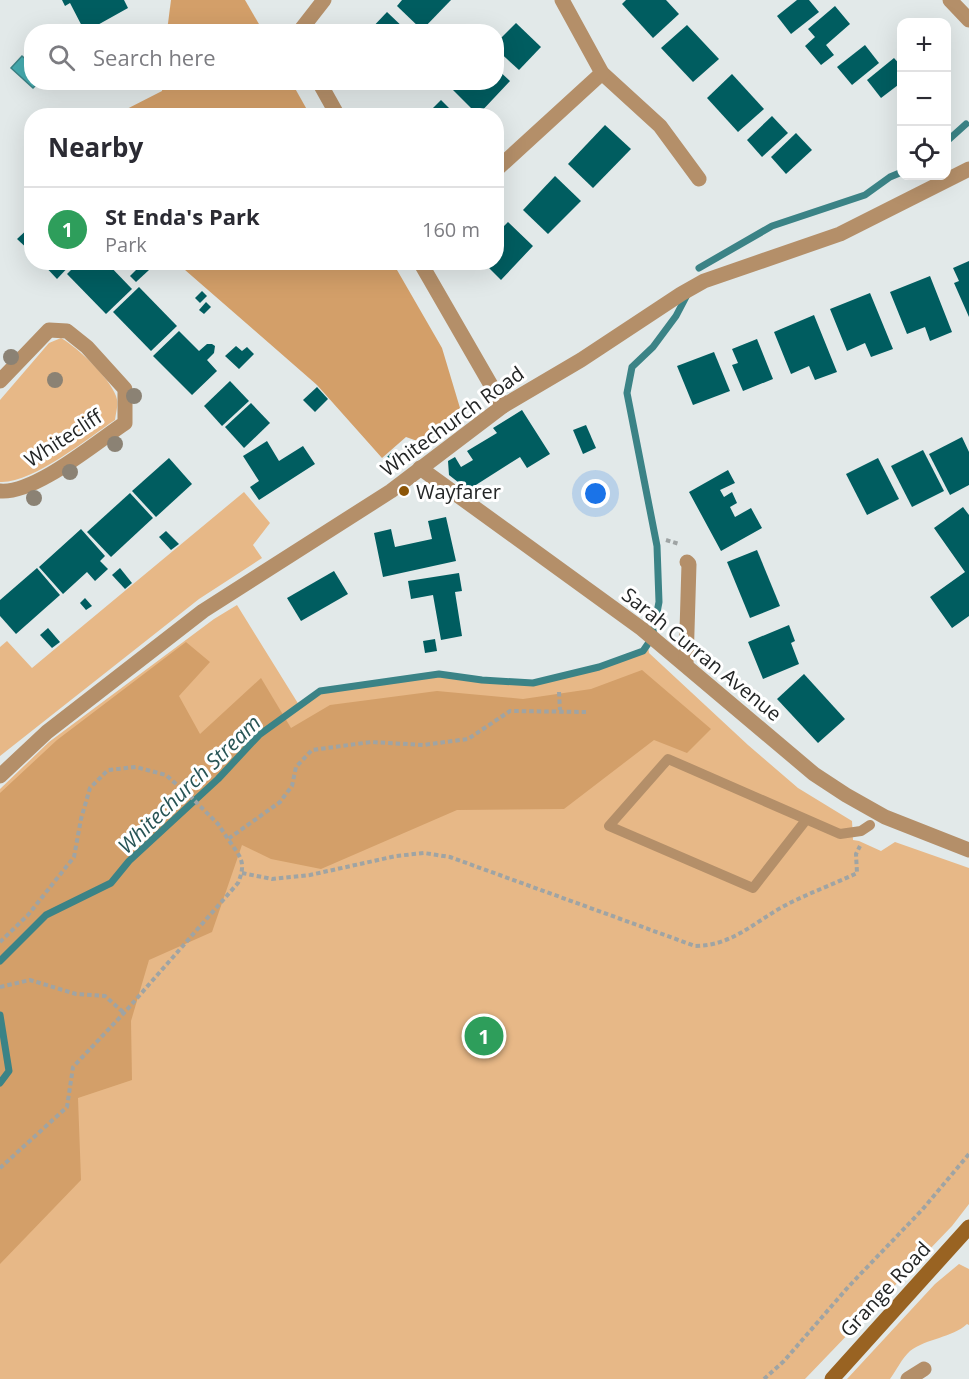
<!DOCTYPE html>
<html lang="en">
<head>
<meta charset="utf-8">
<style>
  :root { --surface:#fff; --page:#f2f2f3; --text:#2b2b33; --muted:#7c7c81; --line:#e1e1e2; --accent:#2563eb }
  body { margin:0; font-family:"Open Sans",sans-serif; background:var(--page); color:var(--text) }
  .controls { position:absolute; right:18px; top:18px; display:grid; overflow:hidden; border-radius:12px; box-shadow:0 6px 24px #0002 }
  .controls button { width:54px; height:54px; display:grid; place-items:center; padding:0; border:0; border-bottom:2px solid var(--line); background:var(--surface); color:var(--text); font:30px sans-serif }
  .you { position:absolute; left:596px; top:494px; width:21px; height:21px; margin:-15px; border:4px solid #fff; border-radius:50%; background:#1a73e8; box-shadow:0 0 0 9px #1a73e833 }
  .badge { display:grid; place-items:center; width:39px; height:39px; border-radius:50%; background:var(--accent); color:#fff; font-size:20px; font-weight:700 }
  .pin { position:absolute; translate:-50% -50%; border:3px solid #fff; box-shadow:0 2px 6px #0006 }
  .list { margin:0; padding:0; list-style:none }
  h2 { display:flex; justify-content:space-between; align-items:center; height:78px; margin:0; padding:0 24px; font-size:26px }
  h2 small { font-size:20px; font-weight:400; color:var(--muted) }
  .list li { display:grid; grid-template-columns:39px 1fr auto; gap:18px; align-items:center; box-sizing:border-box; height:84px; padding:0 24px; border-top:2px solid var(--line) }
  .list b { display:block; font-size:22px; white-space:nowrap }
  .list p { margin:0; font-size:20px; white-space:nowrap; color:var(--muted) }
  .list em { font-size:20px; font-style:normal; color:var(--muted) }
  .icon { flex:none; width:33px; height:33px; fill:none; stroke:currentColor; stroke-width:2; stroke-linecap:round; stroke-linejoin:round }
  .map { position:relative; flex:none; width:969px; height:1379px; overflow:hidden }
  .search { position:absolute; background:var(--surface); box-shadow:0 6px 24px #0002; left:24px; top:24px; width:480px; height:66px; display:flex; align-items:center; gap:15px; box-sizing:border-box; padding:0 21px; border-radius:24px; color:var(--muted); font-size:22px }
  .panel { position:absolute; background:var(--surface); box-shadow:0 6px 24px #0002; left:24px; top:108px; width:480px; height:162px; border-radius:24px }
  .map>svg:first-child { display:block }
</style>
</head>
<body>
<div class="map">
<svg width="969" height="1379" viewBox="0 0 969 1379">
  <rect width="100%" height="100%" fill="#e2e9e9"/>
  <g fill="#e7b887">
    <path d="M61,338C78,348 109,377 116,396C119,404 116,411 115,420C88,438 32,484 0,482V400L49,343Z"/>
    <path d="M244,492L270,523L253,545L262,558L199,599L0,756V647L7,641L32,668Z"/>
    <path d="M237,605L299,705L320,691L439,674L533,685L598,670L643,653L648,646L649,653L748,745L798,788L852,821L853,840L859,841L881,851L895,842L969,868V1204L952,1226L805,1379H0V789L49,742L214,619Z"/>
    <path d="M959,1264L969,1269V1325L967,1324C952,1338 927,1338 910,1351C902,1358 896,1371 890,1379H847L935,1284Z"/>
  </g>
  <g fill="#d39f69">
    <path d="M171,0H245L263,31H167Z"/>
    <path d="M163,83H292L310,115H115L162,91Z"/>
    <path d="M177,263H393L442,348L460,408L420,442L406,437L382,458L317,385Z"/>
    <path d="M186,642L210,662L179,696L200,734L261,678L291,728L330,705L437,691L523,699L591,689L642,670L711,729L687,753L654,740L564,809L457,810L321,869L271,859L242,845L212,932L149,960L131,1021L132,1080L78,1098L81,1180L0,1264V793L57,740Z"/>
  </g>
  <path fill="#45abaf" stroke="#3b8386" stroke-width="1.5" d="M22,56L31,64L32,82L38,83L33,88L11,68Z"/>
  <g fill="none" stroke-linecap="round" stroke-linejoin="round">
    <g stroke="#3b8386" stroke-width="7">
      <path d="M946,142L966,124"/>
      <path d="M699,268L772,226L865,195L890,177L902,172"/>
      <path d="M0,961L46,915L111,883L129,861L218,779L259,735L320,691L439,674L482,680L533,683L599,667L643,651L652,638L659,602L657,546L627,393L632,367L653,347L676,316L687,295"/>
      <path d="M0,1015L9,1071L0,1083"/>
    </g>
  </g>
  <g fill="#005d60">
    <path d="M62,0H124L128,8L85,32L70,3L65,6Z"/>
    <path d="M402,0H451L422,30L397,6Z"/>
    <path d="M626,0H666L679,14L653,38L622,4Z"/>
    <path d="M797,0H809L819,12L791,34L777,16Z"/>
    <path d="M835,6L850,24L826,45L834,55L821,65L805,46L815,37L808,29Z"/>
    <path d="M387,12L408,32H368Z"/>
    <path d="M516,23L541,47L519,70L496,49V43Z"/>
    <path d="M687,25L719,59L693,82L661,48Z"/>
    <path d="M865,45L879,63L852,85L837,67Z"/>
    <path d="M894,58L902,67V82L881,98L867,80Z"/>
    <path d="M496,68L510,81L478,115L453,90L460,82H496Z"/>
    <path d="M732,74L764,109L738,132L707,98Z"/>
    <path d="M441,100L457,116H425Z"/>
    <path d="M772,116L788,133L762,157L747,140Z"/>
    <path d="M605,125L631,149L593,188L568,164Z"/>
    <path d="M796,133L812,150L786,174L771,157Z"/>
    <path d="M555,176L581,201L548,234L523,210Z"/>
    <path d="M508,222L533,246L501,280L483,262H496V234Z"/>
    <path d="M32,225V253L17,239Z"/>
    <path d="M969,261V317L954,283L959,281L953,268Z"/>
    <path d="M41,262H73L57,279Z"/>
    <path d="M79,262H106L132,289L106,314L67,274Z"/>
    <path d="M143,263L149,270L136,282L130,276Z"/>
    <path d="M930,276L952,332L930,341L925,327L907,334L890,292Z"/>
    <path d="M139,287L177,326L151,351L113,312Z"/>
    <path d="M202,291L207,296L200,303L195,298Z"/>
    <path d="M870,293L893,349L871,357L865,343L847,351L830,309Z"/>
    <path d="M206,302L211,307L204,314L199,310Z"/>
    <path d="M814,315L837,372L815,380L809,366L791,374L774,332Z"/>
    <path d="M179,331L199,351L207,344H212L215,346L214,353L207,360L217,371L192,395L153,356Z"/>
    <path d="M757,339L773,379L743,391L732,365L738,363L732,349Z"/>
    <path d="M236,346L242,351L247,347L254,354L239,369L225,356Z"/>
    <path d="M714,352L730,391L693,405L677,366Z"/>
    <path d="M230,381L249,401L222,426L204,406Z"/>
    <path d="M317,387L328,399L315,412L303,400Z"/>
    <path d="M251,403L270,423L244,448L225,427Z"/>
    <path d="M522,410L550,454L527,468L520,457L468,490L449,475L448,461L455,457L461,467L473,460L467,451L497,433L493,428Z"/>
    <path d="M586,425L596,448L583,454L573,430Z"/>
    <path d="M962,437L969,452V485L950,495L929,454Z"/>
    <path d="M267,441L279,461L303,446L315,464L259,500L250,487L259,481L243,456Z"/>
    <path d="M923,450L944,491L912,507L891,466Z"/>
    <path d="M391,453L400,463L396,466L387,457Z"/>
    <path d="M169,458L192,484L156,517L132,491Z"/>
    <path d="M878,458L899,499L867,515L846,474Z"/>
    <path d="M728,470L735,483L720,490L724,497L732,492L737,503L730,507L735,517L751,508L762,528L721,551L689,492Z"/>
    <path d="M130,493L153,518L111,557L87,532Z"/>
    <path d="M963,507L969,515V616L952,628L930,597L965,572L934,528Z"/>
    <path d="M446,517L456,561L383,577L374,533L391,529L395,547L432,539L428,521Z"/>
    <path d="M81,529L105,556L100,561L108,569L95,581L87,572L63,594L39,567Z"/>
    <path d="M166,531L179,544L171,550L159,537Z"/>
    <path d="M757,550L780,606L750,618L727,562Z"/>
    <path d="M37,568L60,595L16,634L0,616V600Z"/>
    <path d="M120,568L132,583L125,589L112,575Z"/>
    <path d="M334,571L348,594L301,621L287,598Z"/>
    <path d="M459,573L462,591L455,592L462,636L441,640L433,595L411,599L408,581Z"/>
    <path d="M85,598L92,606L86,610L80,603Z"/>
    <path d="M789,625L795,641L791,643L799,664L763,679L748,642Z"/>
    <path d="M48,628L60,642L52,648L40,635Z"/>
    <path d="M435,639L437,651L425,653L423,641Z"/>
    <path d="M804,674L845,719L818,743L777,699Z"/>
  </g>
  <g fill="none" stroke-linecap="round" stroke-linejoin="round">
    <g stroke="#9fa4a4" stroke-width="4" stroke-dasharray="4.5 3" stroke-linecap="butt">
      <path d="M666,540L679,544"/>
      <path d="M559,692L560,710"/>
      <path d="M242,873L272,879L310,875L396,856L424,853L450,857L695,946C732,946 754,922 786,905C809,893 834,884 857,873L856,854L860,846"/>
      <path d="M0,942L28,915L74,857L81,819L90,788L108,770L136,767L166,775L191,797L218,824L228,839"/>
      <path d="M0,987L30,980L76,994L105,996L124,1013"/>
      <path d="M0,1168L67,1107L73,1067L124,1013L238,883C247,861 240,857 228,839L280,802L292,786L296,767L312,750L371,742L423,745L468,739L510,711L586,712"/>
      <path d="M764,1379L784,1361L849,1286L922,1210L969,1154"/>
    </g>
    <path stroke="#b48f69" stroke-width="10" d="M806,820L753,888L609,826L668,759L840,834L861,831L870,825"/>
    <g stroke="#b48f69" stroke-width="15">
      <path d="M562,0L602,73L660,126L699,179"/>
      <path d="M950,0L969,20"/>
      <path d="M299,32L324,0"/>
      <path d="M319,82L338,116"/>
      <path d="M496,170L602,73"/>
      <path d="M420,262L503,406"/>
      <path d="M0,381L49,330L67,331L87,347L125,389V423C95,443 35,494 0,491"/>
      <path d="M420,468L642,629L814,774L846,795L885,817L969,850"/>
      <path d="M686,664L689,564L687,562"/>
      <path d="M908,1379L924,1369"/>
    </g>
    <path stroke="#b48f69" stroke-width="15" d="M0,776L47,732L203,611L391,491L503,406L581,360L681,294L704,281L840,234L969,169"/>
    <path stroke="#996322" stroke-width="15" d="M832,1379L969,1227"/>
  </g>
  <g fill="#8b8274">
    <circle cx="11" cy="357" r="8"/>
    <circle cx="55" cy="380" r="8"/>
    <circle cx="134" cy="396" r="8"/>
    <circle cx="115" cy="444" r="8"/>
    <circle cx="70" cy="472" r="8"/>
    <circle cx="34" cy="498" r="8"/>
  </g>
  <circle fill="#8c5507" stroke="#fff" stroke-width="2" cx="404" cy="491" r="6"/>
  <g text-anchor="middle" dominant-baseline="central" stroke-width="6" stroke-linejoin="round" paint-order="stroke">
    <g font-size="20" fill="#232525" stroke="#fff">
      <text transform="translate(452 421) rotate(-36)">Whitechurch Road</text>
      <text transform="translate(63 438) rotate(-33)">Whitecliff</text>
      <text transform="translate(702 654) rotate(39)">Sarah Curran Avenue</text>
      <text transform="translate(885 1289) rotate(-47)">Grange Road</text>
    </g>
    <g font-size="20" fill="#232525" stroke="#fff" text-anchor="start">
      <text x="416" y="491">Wayfarer</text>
    </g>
    <g font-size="21" font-style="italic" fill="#275455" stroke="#fff">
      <text transform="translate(189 784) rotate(-44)">Whitechurch Stream</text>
    </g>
  </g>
</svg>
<div class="controls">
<button>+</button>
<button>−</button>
<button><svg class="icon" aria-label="locate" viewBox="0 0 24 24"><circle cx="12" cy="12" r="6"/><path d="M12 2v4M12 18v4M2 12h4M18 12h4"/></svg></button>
</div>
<div class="you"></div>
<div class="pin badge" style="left:484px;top:1036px;background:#2e9e5b">1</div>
<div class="search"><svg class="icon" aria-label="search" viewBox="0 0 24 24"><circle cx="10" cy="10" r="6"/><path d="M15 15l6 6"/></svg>Search here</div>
<section class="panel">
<h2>Nearby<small></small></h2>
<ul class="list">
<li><span class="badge" style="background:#2e9e5b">1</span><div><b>St Enda's Park</b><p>Park</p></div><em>160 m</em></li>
</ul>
</section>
</div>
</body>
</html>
